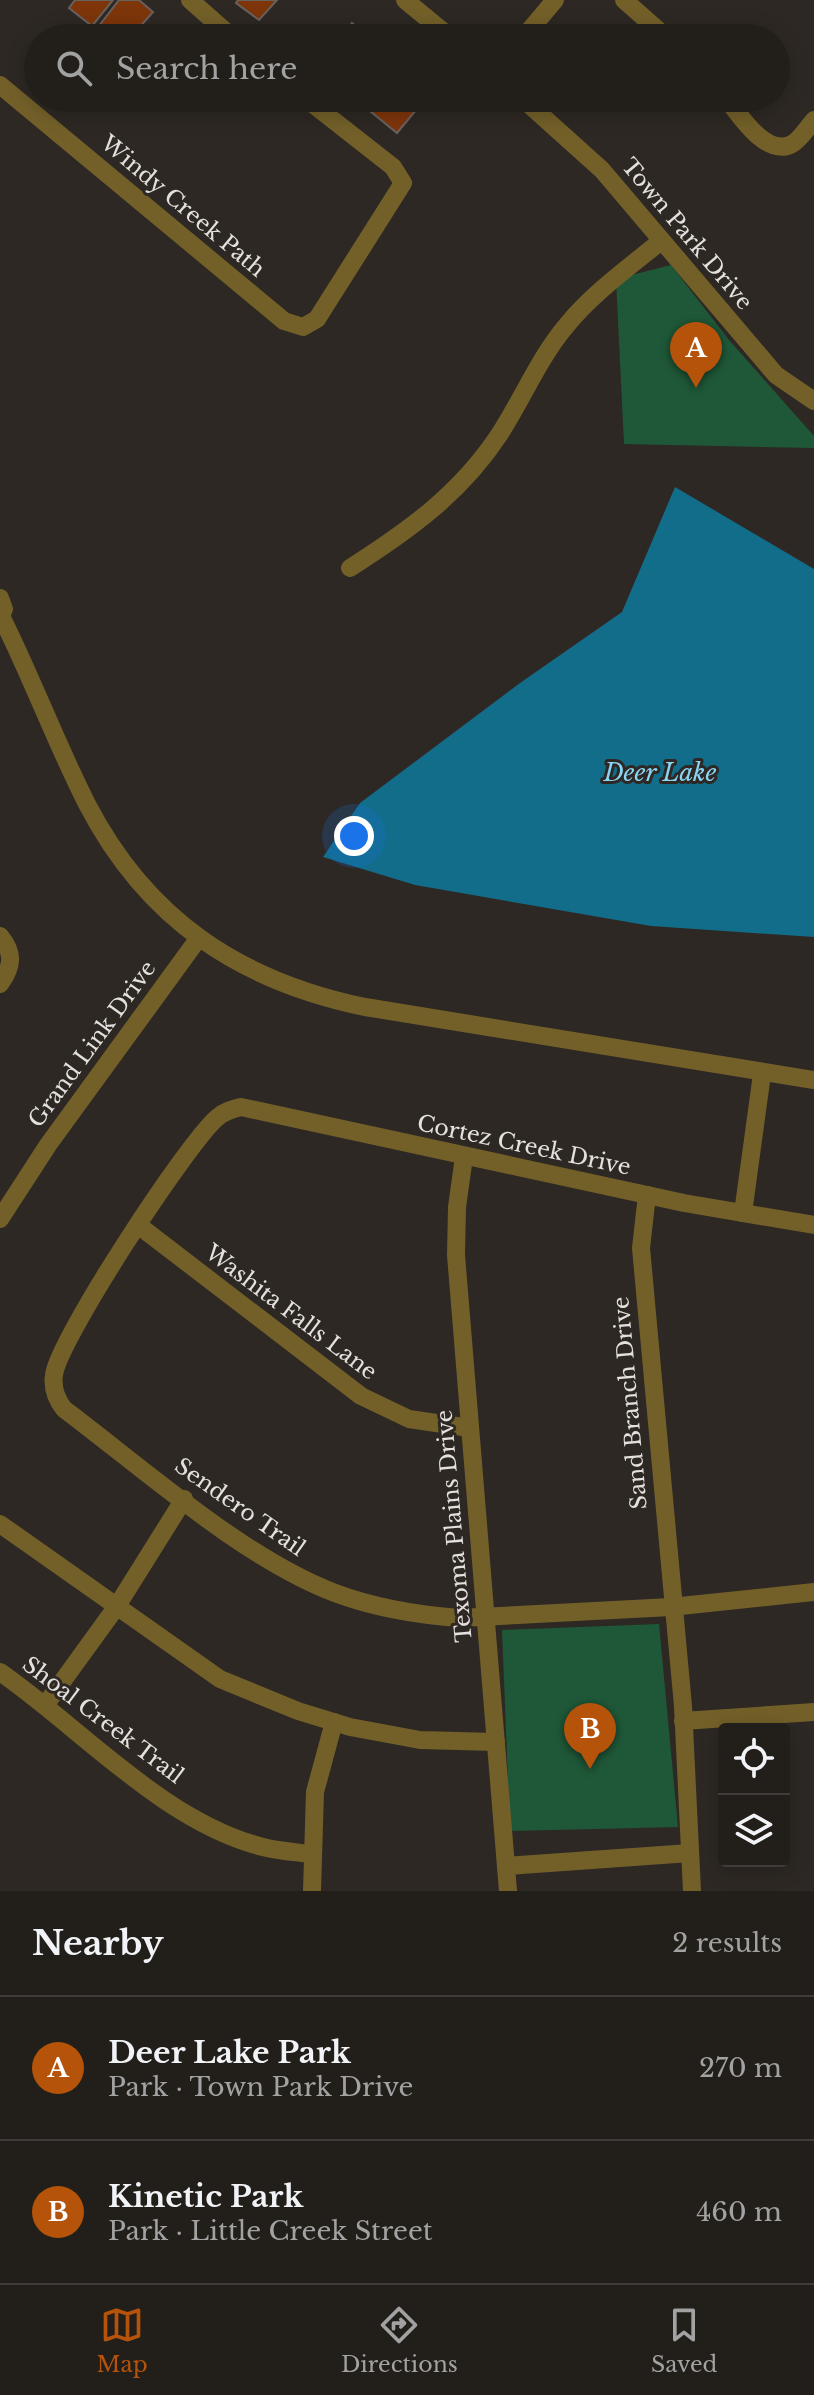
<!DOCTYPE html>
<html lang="en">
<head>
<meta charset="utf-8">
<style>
  :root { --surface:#221e1a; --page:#2e2b27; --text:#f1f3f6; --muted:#a2a2a2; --line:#3f3c39; --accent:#b45309 }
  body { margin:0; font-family:"Libre Baskerville",serif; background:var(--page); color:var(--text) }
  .controls { position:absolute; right:24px; bottom:24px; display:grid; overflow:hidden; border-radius:8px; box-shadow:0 4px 20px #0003 }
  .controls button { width:72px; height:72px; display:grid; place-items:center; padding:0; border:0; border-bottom:2px solid var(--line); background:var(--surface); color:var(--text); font:40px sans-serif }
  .you { position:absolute; left:354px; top:836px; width:28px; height:28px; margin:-20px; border:6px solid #fff; border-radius:50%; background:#1a73e8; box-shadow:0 0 0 12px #1a73e833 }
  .badge { display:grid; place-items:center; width:52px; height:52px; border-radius:50%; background:var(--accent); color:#fff; font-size:26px; font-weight:700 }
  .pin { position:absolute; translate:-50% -66px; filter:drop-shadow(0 2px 4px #0008) }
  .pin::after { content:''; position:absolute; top:42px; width:28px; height:24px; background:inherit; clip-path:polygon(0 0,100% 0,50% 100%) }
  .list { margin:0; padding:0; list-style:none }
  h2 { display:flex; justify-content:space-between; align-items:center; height:104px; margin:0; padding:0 32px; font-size:34px }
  h2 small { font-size:26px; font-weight:400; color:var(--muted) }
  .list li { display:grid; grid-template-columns:52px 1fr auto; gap:24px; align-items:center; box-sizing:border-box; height:144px; padding:0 32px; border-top:2px solid var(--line) }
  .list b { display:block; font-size:30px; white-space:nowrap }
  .list p { margin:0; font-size:26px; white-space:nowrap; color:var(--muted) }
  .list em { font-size:26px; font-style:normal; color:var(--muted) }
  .icon { flex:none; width:44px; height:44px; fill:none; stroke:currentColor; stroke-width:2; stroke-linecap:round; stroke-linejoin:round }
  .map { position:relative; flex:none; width:814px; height:1891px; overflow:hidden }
  .search { position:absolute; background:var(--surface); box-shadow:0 4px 20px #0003; left:24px; right:24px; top:24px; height:88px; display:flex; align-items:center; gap:20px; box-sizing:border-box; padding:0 28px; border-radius:44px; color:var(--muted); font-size:30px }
  .sheet { height:392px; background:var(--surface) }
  nav { display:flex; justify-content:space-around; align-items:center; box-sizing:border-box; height:112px; border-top:2px solid var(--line); background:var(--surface); font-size:22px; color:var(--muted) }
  nav a { display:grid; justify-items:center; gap:4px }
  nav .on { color:var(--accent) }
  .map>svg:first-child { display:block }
</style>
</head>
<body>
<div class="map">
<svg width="814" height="1891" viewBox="0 0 814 1891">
  <rect width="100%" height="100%" fill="#2d2823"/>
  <g fill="#1f5838">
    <path d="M671,265L729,340L814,436V448L624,444L616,279Z"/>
    <path d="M659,1624L678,1827L510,1831L502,1630Z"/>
  </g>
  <path fill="#126d8b" d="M675,487L814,569V937L651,926L415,885L323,857L360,803L520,683L622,612Z"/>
  <g fill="#7e350a" stroke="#69615e" stroke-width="2">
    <path d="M75,0H113L92,26L69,8Z"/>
    <path d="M119,0H139L153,12L130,38H104L95,31Z"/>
    <path d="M238,0H277L259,20L236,3Z"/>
    <path d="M352,23L369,38H340Z"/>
    <path d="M352,98H377L367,110Z"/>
    <path d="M381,98H426L397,133L370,111Z"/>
  </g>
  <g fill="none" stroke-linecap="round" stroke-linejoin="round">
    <g stroke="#736029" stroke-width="18">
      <path d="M190,0L233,38"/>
      <path d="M405,0L451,38"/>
      <path d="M624,0L667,38"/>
      <path d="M523,38L555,0"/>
      <path d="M0,85L284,321L303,327L317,319L403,183L393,167L305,98"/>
      <path d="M522,98L602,170L776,375L814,401"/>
      <path d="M726,98C739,114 766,158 792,144C800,140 808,127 814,120"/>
      <path d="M350,568C408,531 460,494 499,435C522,400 539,358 566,326C593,293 628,268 661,241"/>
      <path d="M0,598L4,609L1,616"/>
      <path d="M1,616C32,678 56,743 87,804C147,920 240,981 365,1007L814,1080"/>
      <path d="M0,936C14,953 13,966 0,984"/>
      <path d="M464,1157L457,1207L456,1255L508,1891"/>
      <path d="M647,1195L641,1248L683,1706L692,1891"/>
      <path d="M743,1213L762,1074"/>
      <path d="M0,1219L48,1145L198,939"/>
      <path d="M138,1225L361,1396L409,1419L470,1428"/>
      <path d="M814,1225L684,1203L241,1107C233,1109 225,1111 218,1117C189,1140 58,1340 54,1375C52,1389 56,1399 64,1409C144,1469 243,1558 335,1593C375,1608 418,1615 460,1618L671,1607L814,1592"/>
      <path d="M0,1524L220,1679L298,1711L350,1727L420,1740L496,1742"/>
      <path d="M0,1672C82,1729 164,1822 263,1847C278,1851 295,1852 311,1854"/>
      <path d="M46,1704L117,1606L184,1499"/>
      <path d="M683,1721L814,1712"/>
      <path d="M506,1866L690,1853"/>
      <path d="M312,1891L315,1792L334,1722"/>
    </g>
  </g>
  <g text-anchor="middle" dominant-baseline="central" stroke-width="6" stroke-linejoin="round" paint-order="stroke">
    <g font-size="22" fill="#e4e0dd" stroke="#2d2823">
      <text transform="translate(183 206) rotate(40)">Windy Creek Path</text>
      <text transform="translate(687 234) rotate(50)">Town Park Drive</text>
      <text transform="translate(92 1044) rotate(-54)">Grand Link Drive</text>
      <text transform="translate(524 1145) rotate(12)">Cortez Creek Drive</text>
      <text transform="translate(291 1312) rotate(37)">Washita Falls Lane</text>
      <text transform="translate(630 1403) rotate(-95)">Sand Branch Drive</text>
      <text transform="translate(240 1507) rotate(35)">Sendero Trail</text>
      <text transform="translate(454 1526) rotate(-95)">Texoma Plains Drive</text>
      <text transform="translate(103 1720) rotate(37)">Shoal Creek Trail</text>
    </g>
    <g font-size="24" font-style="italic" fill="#8ad5f4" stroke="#2d2823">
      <text x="660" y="772">Deer Lake</text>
    </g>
  </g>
</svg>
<div class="controls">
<button><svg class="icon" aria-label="locate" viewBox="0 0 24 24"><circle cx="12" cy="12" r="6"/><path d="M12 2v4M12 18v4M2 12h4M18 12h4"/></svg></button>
<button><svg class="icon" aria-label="layers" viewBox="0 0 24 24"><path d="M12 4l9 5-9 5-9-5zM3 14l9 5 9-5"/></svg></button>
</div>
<div class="you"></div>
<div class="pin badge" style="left:696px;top:388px">A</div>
<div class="pin badge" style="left:590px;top:1769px">B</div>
<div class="search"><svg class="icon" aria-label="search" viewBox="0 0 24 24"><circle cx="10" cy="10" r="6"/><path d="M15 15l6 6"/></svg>Search here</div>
</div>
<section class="sheet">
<h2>Nearby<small>2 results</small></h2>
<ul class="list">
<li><span class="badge">A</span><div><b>Deer Lake Park</b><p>Park · Town Park Drive</p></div><em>270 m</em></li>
<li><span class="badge">B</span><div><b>Kinetic Park</b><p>Park · Little Creek Street</p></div><em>460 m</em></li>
</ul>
</section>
<nav>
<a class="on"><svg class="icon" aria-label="map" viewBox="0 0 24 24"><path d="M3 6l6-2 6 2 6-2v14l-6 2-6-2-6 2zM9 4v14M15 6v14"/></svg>Map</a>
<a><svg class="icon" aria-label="directions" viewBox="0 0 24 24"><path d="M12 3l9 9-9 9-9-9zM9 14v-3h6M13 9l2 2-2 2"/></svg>Directions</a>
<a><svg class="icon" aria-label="saved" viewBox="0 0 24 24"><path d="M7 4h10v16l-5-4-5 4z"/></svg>Saved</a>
</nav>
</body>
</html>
